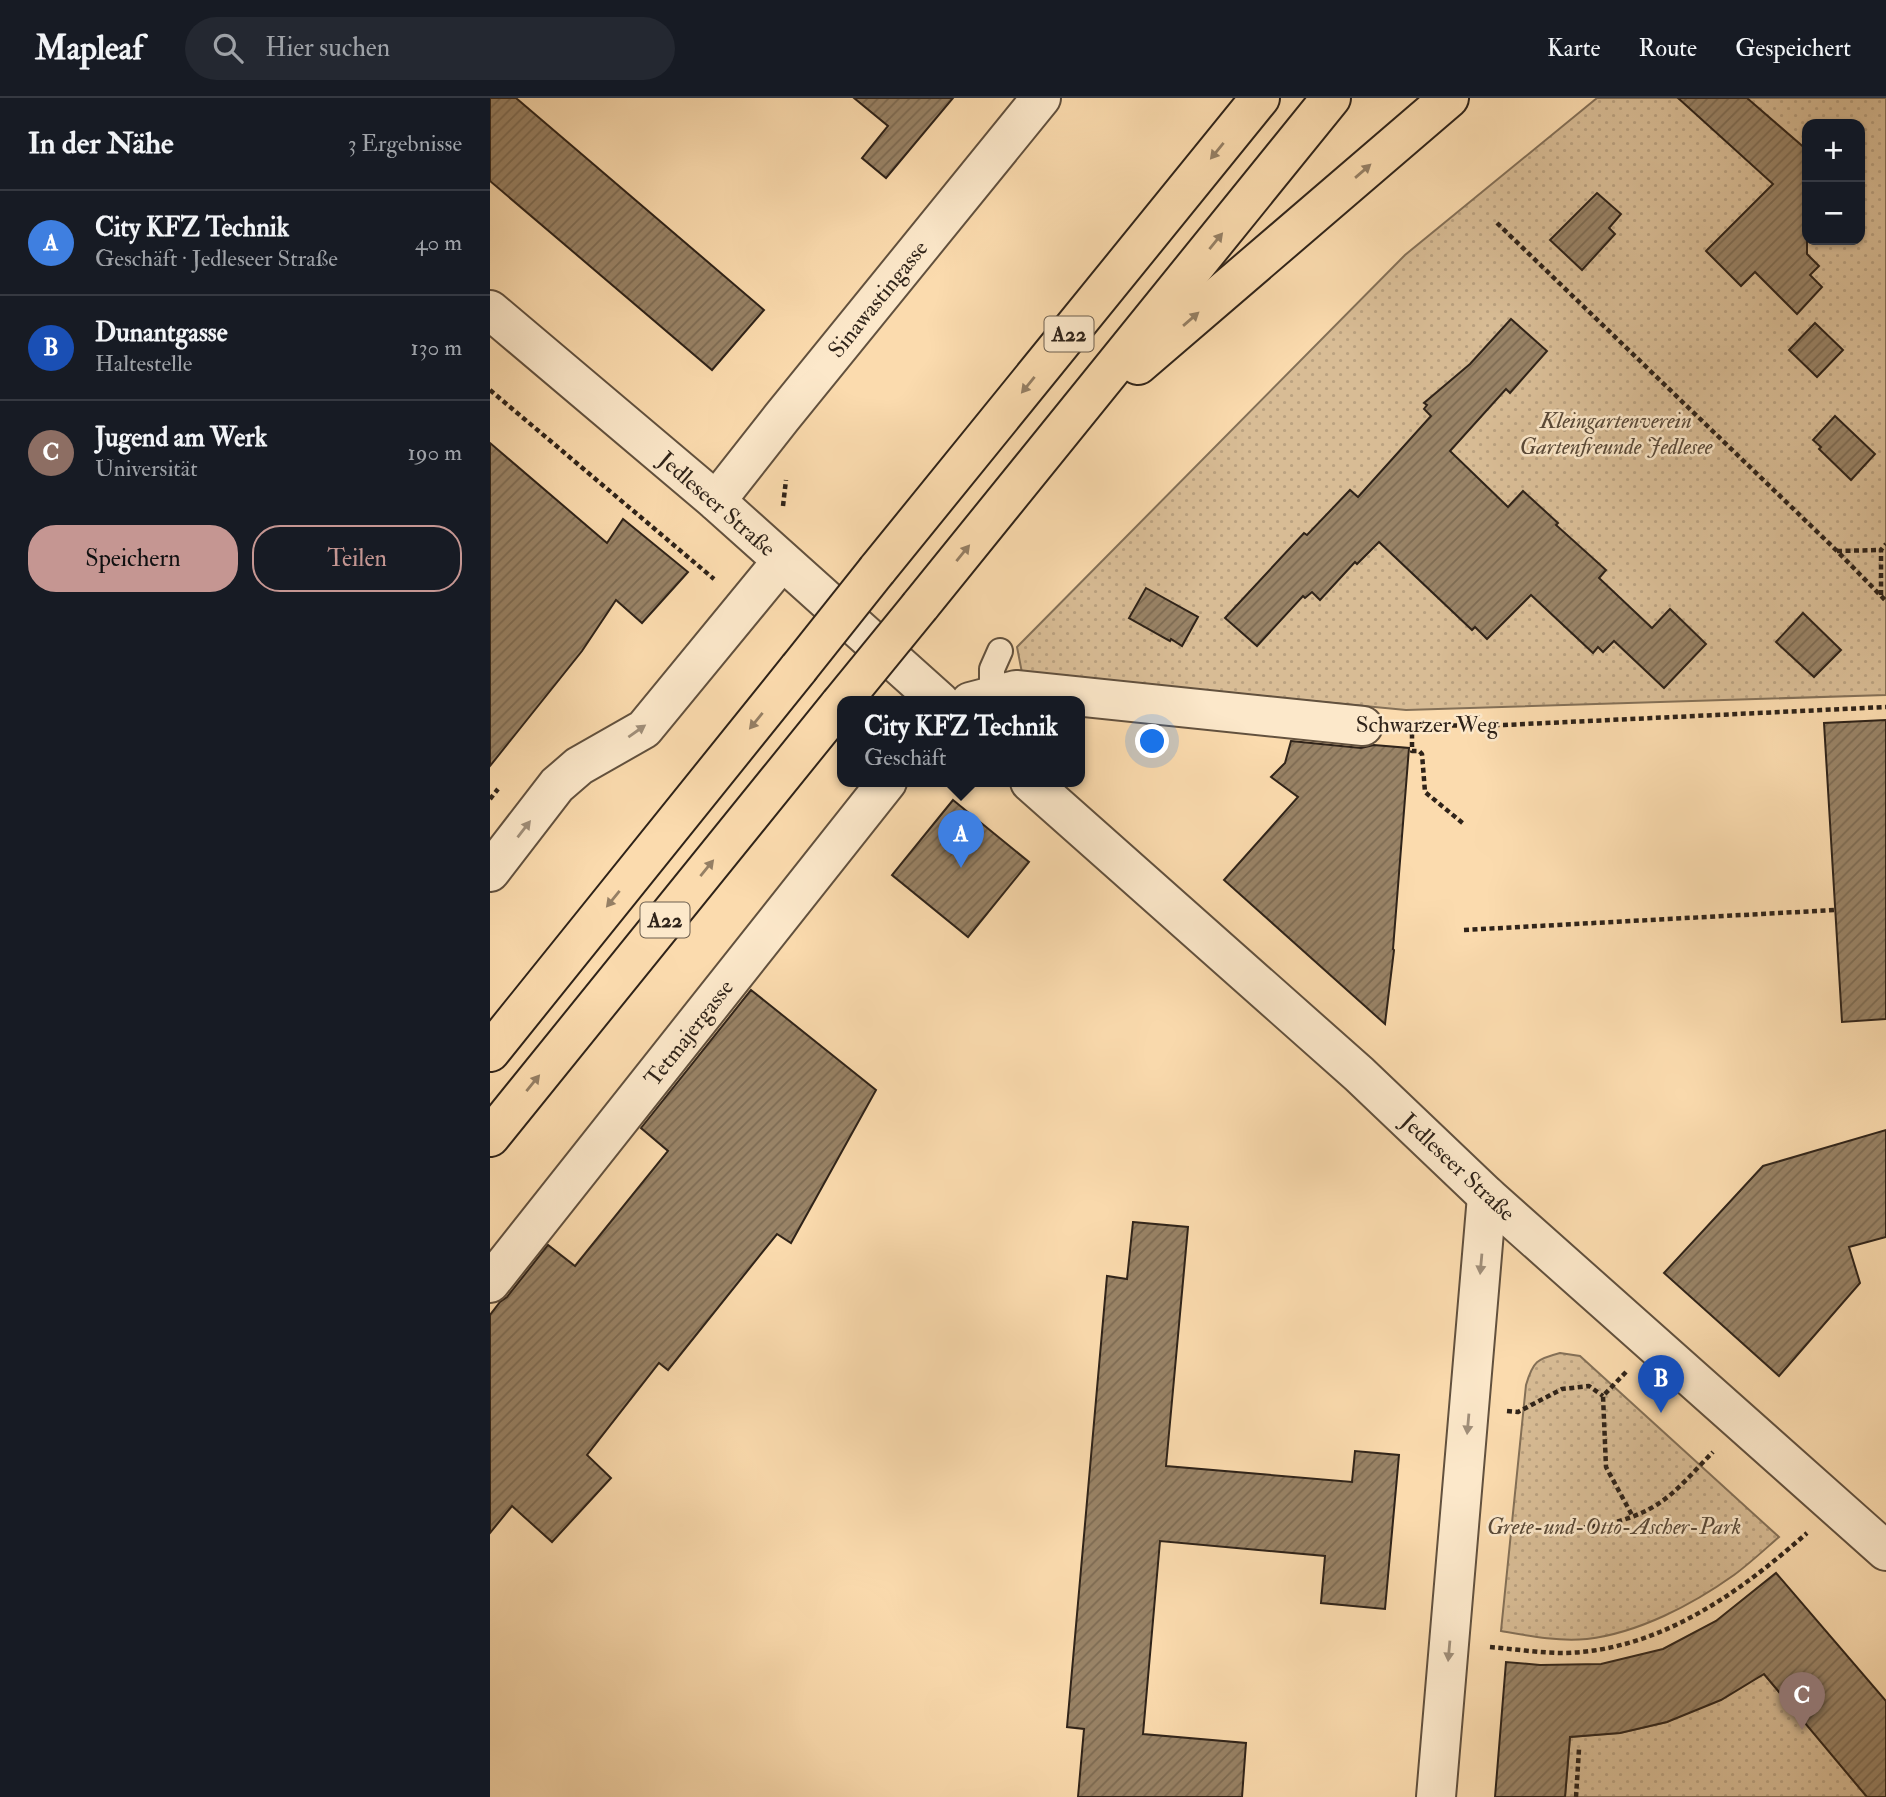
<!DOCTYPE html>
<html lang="de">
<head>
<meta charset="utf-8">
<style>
  :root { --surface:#171b24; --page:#242831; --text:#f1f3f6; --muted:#9ea1a6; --line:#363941; --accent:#c59692 }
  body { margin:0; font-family:"IM FELL Double Pica",serif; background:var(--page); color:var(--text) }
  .controls { position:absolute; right:21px; top:21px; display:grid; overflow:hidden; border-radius:14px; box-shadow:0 2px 5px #0004 }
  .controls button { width:63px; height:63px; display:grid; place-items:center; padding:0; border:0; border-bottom:2px solid var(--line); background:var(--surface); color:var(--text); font:35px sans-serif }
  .you { position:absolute; left:663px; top:644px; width:24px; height:24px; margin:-18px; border:5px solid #fff; border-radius:50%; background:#1a73e8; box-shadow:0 0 0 10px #1a73e833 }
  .badge { display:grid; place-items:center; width:46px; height:46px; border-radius:50%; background:var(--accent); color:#fff; font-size:23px; font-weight:700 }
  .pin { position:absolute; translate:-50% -58px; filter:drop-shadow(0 2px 4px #0008) }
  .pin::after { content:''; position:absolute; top:37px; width:24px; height:21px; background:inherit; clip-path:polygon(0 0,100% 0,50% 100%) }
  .popup { position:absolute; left:347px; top:598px; width:248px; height:91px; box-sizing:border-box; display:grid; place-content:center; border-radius:14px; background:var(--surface); filter:drop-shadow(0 2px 5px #0005); font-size:23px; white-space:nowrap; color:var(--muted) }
  .popup b { font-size:26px; color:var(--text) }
  .popup::after { content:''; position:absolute; left:50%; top:100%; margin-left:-14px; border:14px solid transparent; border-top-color:var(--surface) }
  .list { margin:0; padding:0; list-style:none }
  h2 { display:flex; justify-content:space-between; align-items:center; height:91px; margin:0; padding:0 28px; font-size:30px }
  h2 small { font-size:23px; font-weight:400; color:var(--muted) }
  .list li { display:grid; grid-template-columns:46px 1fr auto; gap:21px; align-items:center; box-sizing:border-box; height:105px; padding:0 28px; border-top:2px solid var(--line) }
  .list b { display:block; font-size:26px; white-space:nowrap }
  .list p { margin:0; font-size:23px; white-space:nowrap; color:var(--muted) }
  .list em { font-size:23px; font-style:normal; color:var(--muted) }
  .actions { display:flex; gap:14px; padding:21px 28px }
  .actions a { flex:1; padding:16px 0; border:2px solid var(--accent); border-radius:28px; text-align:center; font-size:24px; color:var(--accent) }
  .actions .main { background:var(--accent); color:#111 }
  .icon { flex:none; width:38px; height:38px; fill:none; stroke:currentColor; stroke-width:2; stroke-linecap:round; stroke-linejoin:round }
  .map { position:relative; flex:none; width:1396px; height:1699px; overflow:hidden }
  header { display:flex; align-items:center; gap:42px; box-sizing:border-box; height:98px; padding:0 35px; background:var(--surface); border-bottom:2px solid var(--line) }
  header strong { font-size:33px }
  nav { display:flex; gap:38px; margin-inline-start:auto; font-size:24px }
  .search { width:490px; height:63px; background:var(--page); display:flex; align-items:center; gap:18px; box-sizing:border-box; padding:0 24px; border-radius:38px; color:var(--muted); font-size:26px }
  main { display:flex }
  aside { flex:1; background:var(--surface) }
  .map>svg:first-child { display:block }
</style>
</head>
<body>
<header>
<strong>Mapleaf</strong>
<div class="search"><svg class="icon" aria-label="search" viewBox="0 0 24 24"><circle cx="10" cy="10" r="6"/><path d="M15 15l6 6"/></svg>Hier suchen</div>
<nav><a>Karte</a><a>Route</a><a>Gespeichert</a></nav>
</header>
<main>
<aside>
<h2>In der Nähe<small>3 Ergebnisse</small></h2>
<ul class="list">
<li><span class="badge" style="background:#3f7fe0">A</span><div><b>City KFZ Technik</b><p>Geschäft · Jedleseer Straße</p></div><em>40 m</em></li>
<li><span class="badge" style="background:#1a4fb4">B</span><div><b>Dunantgasse</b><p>Haltestelle</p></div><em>130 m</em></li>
<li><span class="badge" style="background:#8d6e63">C</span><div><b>Jugend am Werk</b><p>Universität</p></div><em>190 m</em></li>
</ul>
<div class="actions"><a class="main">Speichern</a><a>Teilen</a></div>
</aside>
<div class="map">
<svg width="1396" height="1699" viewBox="0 0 1396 1699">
  <defs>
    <pattern id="green-dots" width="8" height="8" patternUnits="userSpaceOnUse" patternTransform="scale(1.75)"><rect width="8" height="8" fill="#d8bc95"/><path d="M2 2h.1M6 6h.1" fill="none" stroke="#baa180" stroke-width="1.8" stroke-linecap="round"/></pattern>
    <pattern id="building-hatch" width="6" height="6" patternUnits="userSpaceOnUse" patternTransform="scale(1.75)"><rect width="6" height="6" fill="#998366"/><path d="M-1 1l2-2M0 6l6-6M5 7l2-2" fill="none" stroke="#7d6b53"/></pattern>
  </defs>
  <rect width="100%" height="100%" fill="#fbdbae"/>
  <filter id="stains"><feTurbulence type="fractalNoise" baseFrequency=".00286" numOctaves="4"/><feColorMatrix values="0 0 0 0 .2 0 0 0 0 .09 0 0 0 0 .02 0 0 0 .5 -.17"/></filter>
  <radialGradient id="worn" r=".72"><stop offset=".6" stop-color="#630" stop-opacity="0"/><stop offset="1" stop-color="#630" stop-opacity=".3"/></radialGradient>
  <g fill="url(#green-dots)" stroke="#847057" stroke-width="2" fill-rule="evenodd">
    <path d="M1107,0H1396V597L916,612L532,575L527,549L915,157ZM1317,26H1370V142H1317Z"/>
    <path d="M1070,1255L1090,1258L1289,1439C1274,1452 1259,1466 1244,1477C1202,1507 1148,1535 1097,1541C1069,1544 1039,1538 1011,1533L1036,1287C1043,1263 1047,1261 1070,1255Z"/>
    <path d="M1274,1576L1377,1699H1075L1080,1639L1130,1635L1177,1624Z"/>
  </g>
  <g fill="url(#building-hatch)" stroke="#2f2319" stroke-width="2">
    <path d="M0,0H26L274,212L222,272L0,83Z"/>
    <path d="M364,0H463L396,80L372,60L398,28Z"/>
    <path d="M1188,0H1257L1317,52V156L1329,168L1320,177L1332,189L1307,216L1265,174L1251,188L1216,153L1283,86Z"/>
    <path d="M1107,95L1131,116L1119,130L1125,136L1092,172L1060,142Z"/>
    <path d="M1021,221L1057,253L1020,295L1016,291L960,353L1018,409L1033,393L1068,425L1066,427L1116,472L1109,480L1162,530L1180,511L1216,546L1174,590L1124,543L1113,554L1108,549L1103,555L1041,497L997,541L985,529L982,532L889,444L867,466L865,464L830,502L822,494L815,500L813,498L767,548L735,520L814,435L817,437L860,392L868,399L941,318L934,311L937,307L934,305L980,266Z"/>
    <path d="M1325,225L1353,252L1327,279L1299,252Z"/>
    <path d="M1345,318L1385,356L1361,382L1329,351L1331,349L1323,342Z"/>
    <path d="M0,345L117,445L133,421L198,474L152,525L126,502L92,553L0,668Z"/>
    <path d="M656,490L708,519L692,548L681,541L680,543L639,520Z"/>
    <path d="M1313,515L1351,552L1324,579L1286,544Z"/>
    <path d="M1396,622V921L1352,924L1334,625Z"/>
    <path d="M801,643L871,650L884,647L919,650L903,851L904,852L895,926L734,782L808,699L781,679L795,665Z"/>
    <path d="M463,702L539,764L478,839L402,777Z"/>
    <path d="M261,892L386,992L301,1145L287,1136L178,1272L169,1265L97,1357L121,1380L62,1444L22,1408L0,1435V1217L10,1204L17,1199L58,1147L85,1168L178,1053L151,1030Z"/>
    <path d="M1396,1032V1139L1359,1149L1370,1185L1289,1278L1174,1175L1273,1068Z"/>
    <path d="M643,1124L698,1129L676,1368L862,1384L865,1353L909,1357L895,1511L831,1505L835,1458L670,1443L653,1636L756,1645L752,1699H588L594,1631L577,1629L617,1178L637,1181Z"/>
    <path d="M1286,1475L1396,1603V1699H1377L1274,1576L1231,1602L1177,1624L1130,1635L1080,1639L1075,1699H1005L1016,1564L1050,1567L1111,1566L1173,1551L1226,1523Z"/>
  </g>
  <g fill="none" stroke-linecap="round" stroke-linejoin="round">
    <defs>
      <path id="service" d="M502,598V571L510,553"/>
      <g id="minor">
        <path d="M226,403L292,319L551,0"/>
        <path d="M480,604L526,592L873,628"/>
        <path d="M0,774L67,687L89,668L154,631L292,463"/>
        <path d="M0,1185L397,684"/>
        <path d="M946,1699L997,1098"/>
      </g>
      <g id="tertiary">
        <path d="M0,212L226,403L450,604"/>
        <path d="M540,684L869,976L997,1098L1396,1453"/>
      </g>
      <g id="motorway">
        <path d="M648,267L959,0"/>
        <path d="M387,472L770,0"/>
        <path d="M430,508L841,0"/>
        <path d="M0,954L309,570"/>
        <path d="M0,1039L350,606"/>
      </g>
    </defs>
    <use href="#service" stroke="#62513e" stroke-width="28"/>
    <use href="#minor" stroke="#62513e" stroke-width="42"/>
    <use href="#tertiary" stroke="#62513e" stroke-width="42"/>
    <use href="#motorway" stroke="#2f2319" stroke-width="42"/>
    <g stroke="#2f2319" stroke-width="4.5" stroke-dasharray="5 3.5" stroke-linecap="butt">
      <path d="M1007,125L1347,453L1396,503"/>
      <path d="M0,292L224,481"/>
      <path d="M293,408L296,382"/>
      <path d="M1347,453L1391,452"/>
      <path d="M1391,497V452L1396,446"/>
      <path d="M922,627V653H929L932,656L935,694L975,727"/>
      <path d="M911,628L1014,627L1396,609"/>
      <path d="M0,701L8,691"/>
      <path d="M974,832L1345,812"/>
      <path d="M1136,1274L1113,1298L1116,1369L1143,1419"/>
      <path d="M1017,1313L1028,1314L1072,1291L1099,1288L1113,1298"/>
      <path d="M1009,1426C1061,1434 1122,1435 1168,1406C1188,1393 1206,1371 1223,1354"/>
      <path d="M1000,1549C1024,1551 1050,1555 1074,1555C1169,1553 1249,1495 1317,1435"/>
      <path d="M1086,1699L1089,1651"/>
    </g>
    <use href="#service" stroke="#fce8ca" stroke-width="24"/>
    <use href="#minor" stroke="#fce8ca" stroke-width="38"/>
    <use href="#tertiary" stroke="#fce8ca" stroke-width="38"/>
    <use href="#motorway" stroke="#fbdbae" stroke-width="38"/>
    <defs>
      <g id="motorway-bridge">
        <path d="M309,570L387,472"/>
        <path d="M350,606L430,508"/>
      </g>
    </defs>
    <use href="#motorway-bridge" stroke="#2f2319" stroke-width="42" stroke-linecap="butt"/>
    <use href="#motorway-bridge" stroke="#fbdbae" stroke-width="38"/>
  </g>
  <defs><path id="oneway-solid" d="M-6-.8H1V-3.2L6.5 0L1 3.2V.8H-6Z" transform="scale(1.75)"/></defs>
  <g fill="#957f64">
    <use href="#oneway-solid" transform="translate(727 53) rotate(129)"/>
    <use href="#oneway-solid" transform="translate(873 73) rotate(-41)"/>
    <use href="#oneway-solid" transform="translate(726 143) rotate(-51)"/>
    <use href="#oneway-solid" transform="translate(701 221) rotate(-41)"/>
    <use href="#oneway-solid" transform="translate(538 287) rotate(129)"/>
    <use href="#oneway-solid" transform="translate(473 455) rotate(-51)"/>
    <use href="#oneway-solid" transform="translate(266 623) rotate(129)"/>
    <use href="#oneway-solid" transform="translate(217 770) rotate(-51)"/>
    <use href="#oneway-solid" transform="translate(123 801) rotate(129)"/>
    <use href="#oneway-solid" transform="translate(43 985) rotate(-51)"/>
  </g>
  <g fill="#a08f7a">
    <use href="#oneway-solid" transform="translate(147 633) rotate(-35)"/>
    <use href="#oneway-solid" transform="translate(34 731) rotate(-52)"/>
    <use href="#oneway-solid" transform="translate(991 1166) rotate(95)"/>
    <use href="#oneway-solid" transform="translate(978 1326) rotate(95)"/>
    <use href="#oneway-solid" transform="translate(959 1553) rotate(95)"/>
  </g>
  <g text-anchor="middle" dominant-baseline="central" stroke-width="5" stroke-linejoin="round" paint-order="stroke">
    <g fill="#fce8ca" stroke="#6c5e4e" stroke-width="2">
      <rect x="554.5" y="218.5" width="49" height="35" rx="5"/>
      <rect x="150.5" y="804.5" width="49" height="35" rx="5"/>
    </g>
    <g font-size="21" font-weight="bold" fill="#2f2319">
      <text x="579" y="236">A22</text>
      <text x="175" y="822">A22</text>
    </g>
    <g font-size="23" fill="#2f2319" stroke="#fce8ca">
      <text transform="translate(388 201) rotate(-51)">Sinawastingasse</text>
      <text transform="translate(227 406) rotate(41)">Jedleseer Straße</text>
      <text x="937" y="626">Schwarzer Weg</text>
      <text transform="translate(199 935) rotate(-52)">Tetmajergasse</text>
      <text transform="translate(968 1069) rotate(43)">Jedleseer Straße</text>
    </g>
    <g font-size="23" font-style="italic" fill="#594938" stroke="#fce8ca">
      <text x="1126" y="322">Kleingartenverein<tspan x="1126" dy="26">Gartenfreunde Jedlesee</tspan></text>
      <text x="1124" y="1428">Grete-und-Otto-Ascher-Park</text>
    </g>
  </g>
  <rect width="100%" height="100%" filter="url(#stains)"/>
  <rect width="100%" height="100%" fill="url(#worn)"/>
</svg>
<div class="controls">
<button>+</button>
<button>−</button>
</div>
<div class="you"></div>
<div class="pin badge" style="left:471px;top:770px;background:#3f7fe0">A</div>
<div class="popup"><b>City KFZ Technik</b>Geschäft</div>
<div class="pin badge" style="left:1171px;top:1315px;background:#1a4fb4">B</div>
<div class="pin badge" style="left:1312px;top:1632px;background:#8d6e63">C</div>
</div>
</main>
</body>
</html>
